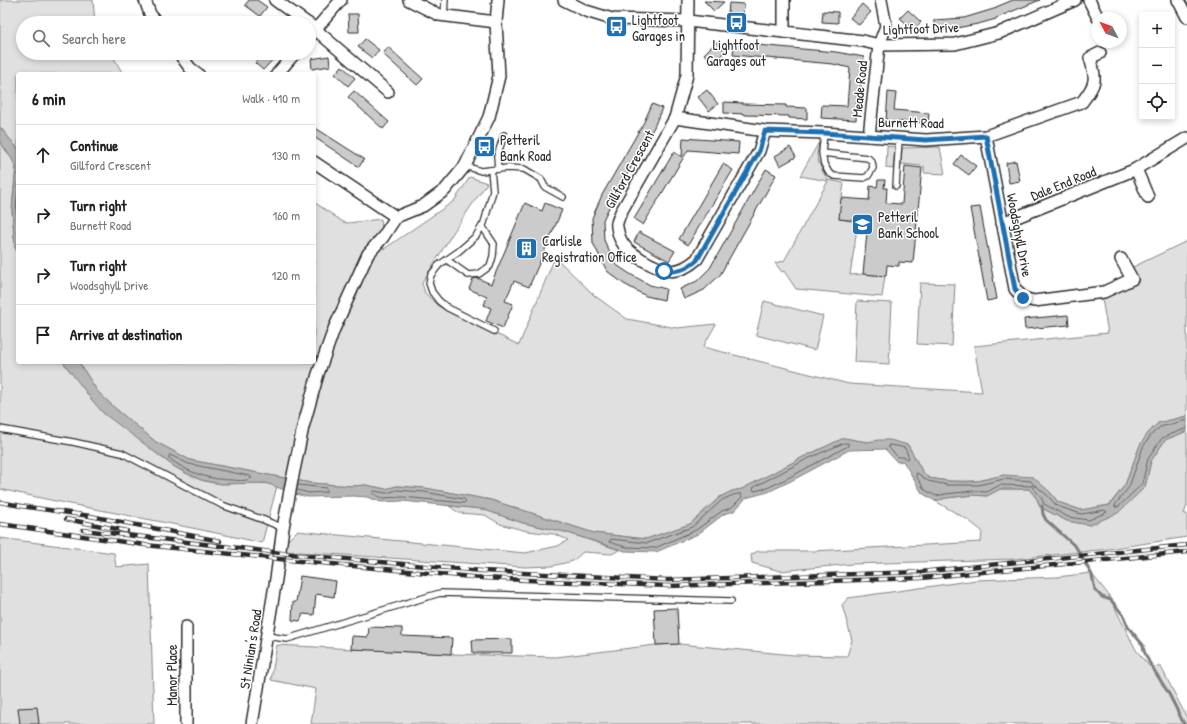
<!DOCTYPE html>
<html lang="en">
<head>
<meta charset="utf-8">
<style>
  :root { --surface:#fff; --page:#f6f6f6; --text:#202124; --muted:#757577; --line:#e0e0e0 }
  body { margin:0; font-family:"Patrick Hand",sans-serif; background:var(--page); color:var(--text) }
  .controls { position:absolute; right:12px; top:12px; display:grid; overflow:hidden; border-radius:4px; box-shadow:0 2px 6px #0003 }
  .controls button { width:36px; height:36px; display:grid; place-items:center; padding:0; border:0; border-bottom:1px solid var(--line); background:var(--surface); color:var(--text); font:20px sans-serif }
  .compass { position:absolute; left:1091px; top:12px; width:36px; height:36px; border-radius:50%; background:var(--surface); box-shadow:0 2px 6px #0003; rotate:311deg }
  .stop { position:absolute; width:12px; height:12px; margin:-9px; border:3px solid #1f6fb2; border-radius:50%; background:#fff }
  .stop.end { background:#1f6fb2; border-color:#fff; box-shadow:0 1px 4px #0008 }
  .list { margin:0; padding:0; list-style:none }
  h2 { display:flex; justify-content:space-between; align-items:center; height:52px; margin:0; padding:0 16px; font-size:17px }
  h2 small { font-size:13px; font-weight:400; color:var(--muted) }
  .list li { display:grid; grid-template-columns:26px 1fr auto; gap:12px; align-items:center; box-sizing:border-box; height:60px; padding:0 16px; border-top:1px solid var(--line) }
  .list b { display:block; font-size:15px; white-space:nowrap }
  .list p { margin:0; font-size:13px; white-space:nowrap; color:var(--muted) }
  .list em { font-size:13px; font-style:normal; color:var(--muted) }
  .icon { flex:none; width:22px; height:22px; fill:none; stroke:currentColor; stroke-width:2; stroke-linecap:round; stroke-linejoin:round }
  .map { position:relative; flex:none; width:1187px; height:724px; overflow:hidden }
  .search { position:absolute; background:var(--surface); box-shadow:0 2px 6px #0003; left:16px; top:16px; width:300px; height:44px; display:flex; align-items:center; gap:10px; box-sizing:border-box; padding:0 14px; border-radius:22px; color:var(--muted); font-size:15px }
  .panel { position:absolute; background:var(--surface); box-shadow:0 2px 6px #0003; left:16px; top:72px; width:300px; height:292px; border-radius:4px }
  .map>svg:first-child { display:block }
</style>
</head>
<body>
<div class="map">
<svg width="1187" height="724" viewBox="0 0 1187 724">
  <rect width="100%" height="100%" fill="#fff"/>
  <filter id="ink" filterUnits="userSpaceOnUse"><feTurbulence type="fractalNoise" baseFrequency=".025" numOctaves="2"/><feDisplacementMap in="SourceGraphic" scale="8" xChannelSelector="R" yChannelSelector="G"/><feConvolveMatrix kernelMatrix="1 2 1 2 8 2 1 2 1" color-interpolation-filters="sRGB"/></filter>
  <g filter="url(#ink)">
    <g fill="#e0e0e0" stroke="#868686">
      <path d="M0,0H93L95,23H23V53H111L123,74H18V149L0,127Z"/>
      <path d="M0,142L12,159L16,167L12,210L15,247L18,254V362H63C78,382 96,398 114,414C140,439 167,468 201,480C227,489 253,478 277,486L262,543C175,523 87,509 0,489Z"/>
      <path d="M819,142L817,154L818,161L823,172L828,180L844,183L839,219L858,222L850,275L863,274L885,276L882,297L796,289L784,271L782,272L775,263L784,261L828,181L800,176Z"/>
      <path d="M887,146L895,147L893,169L886,168Z"/>
      <path d="M940,147L945,174L924,173V166L901,164L902,148Z"/>
      <path d="M470,177L487,183L454,231L422,283L425,293L438,306L519,345L555,257L595,296L627,319L677,328L716,324L703,347L849,384L982,392L974,346L1108,333L1102,299L1139,282L1133,267L1187,241V416L1158,423L1140,445L1125,485L1109,505L1081,510L1058,502L1050,492L1004,475L978,481H948L929,478L922,471L908,445L867,442L844,438L803,457L742,489L732,491L720,497L690,524L646,539L594,533L491,500L425,488L397,486L386,489L366,485L352,486L311,483L190,460L156,442L116,409L97,391L79,362H314V202L343,222L348,223L381,219L384,249L454,201Z"/>
      <path d="M920,283L955,284L952,346L917,344Z"/>
      <path d="M764,301L823,316L815,350L756,335Z"/>
      <path d="M857,301L892,303L889,364L854,362Z"/>
      <path d="M1187,431V505L1184,514H1187V537L1108,549L1015,559L852,564L780,571L752,563L751,555L758,551H813L981,542L982,531L968,520L935,501L946,498L973,495L987,496L1000,489H1029L1037,499L1040,507L1067,521L1090,525L1145,487L1151,461L1165,440Z"/>
      <path d="M449,506L482,509L523,523L565,532L619,550L612,554L583,552L573,561L552,566L525,567L284,551L285,543L297,531L525,553L558,546L568,540L554,534L527,531L500,524L485,515L459,513Z"/>
      <path d="M0,538L114,553L116,567L149,564L154,724H0Z"/>
      <path d="M1091,573L1108,594L1136,650L1149,666L1161,667L1187,718V724H311L316,689L271,680L277,645L451,654L556,657L656,645L679,644L794,655L847,656L852,640L842,605L848,598L976,580L1057,577Z"/>
    </g>
    <g fill="#b6b6b6" stroke="#7e7e7e">
      <path d="M0,127L18,149V254L15,247L12,210L16,167L12,159L0,142Z"/>
      <path d="M63,362H79L97,391L116,409L156,442L190,460L311,483L352,486L366,485L385,489L397,486L425,488L491,500L594,533L646,539L690,524L720,497L732,491L742,489L803,457L844,438L867,442L879,440H890L908,445L922,471L929,478L948,481L964,482L978,481L1004,475L1033,477L1050,492L1058,502L1081,510L1110,505L1125,485L1140,445L1148,433L1158,423L1187,416V431L1165,440L1151,461L1145,487L1118,513L1090,525L1067,521L1040,507L1037,499L1029,489H1000L987,496L973,495L946,498L935,501L922,493L903,461L897,462L885,449L849,450L791,481L768,492L746,498L734,511L724,514L698,534L656,552L625,551L565,532L523,523L482,509L402,501L381,502L367,497L353,496L308,497L295,494L266,483L221,484L201,480L175,467L103,413L92,400Z"/>
    </g>
    <g fill="none" stroke-linecap="round" stroke-linejoin="round">
      <g stroke="#636363" stroke-width="1">
        <path d="M18,186L16,210L18,232"/>
        <path d="M1187,420L1160,427L1151,435L1143,447L1129,487L1115,505V507H1118L1142,484L1148,459L1162,438L1187,428"/>
        <path d="M844,443H848V446L790,477L767,488L755,491L753,490L754,487L805,460Z"/>
        <path d="M889,445L897,446L905,448L909,458L907,459L904,457H898L889,448Z"/>
        <path d="M170,455L189,464L250,476L252,478C247,481 239,481 233,480C210,480 187,473 169,458Z"/>
        <path d="M917,473L928,481L948,485H978L1004,479L1031,481L1033,484L1032,486L1000,485L987,492L973,491L946,494L936,496L925,490L916,476Z"/>
        <path d="M1035,485L1047,495L1057,506L1081,514L1105,510L1107,512L1089,520L1068,517L1044,504L1041,497L1033,488Z"/>
        <path d="M297,490L309,493L326,492L327,491L326,488L298,485"/>
        <path d="M397,490L424,492L464,499L466,501L464,503L403,497L382,498L372,493L374,491L386,493Z"/>
        <path d="M741,494L742,497L731,508L722,511L696,530L655,548L626,547L609,542L611,539L647,543L692,527L722,500L733,495Z"/>
      </g>
      <path stroke="#7e7e7e" stroke-width="3" d="M1042,506L1043,514L1046,520L1076,547L1092,575L1095,590L1102,597L1111,600L1123,615L1128,627L1143,645L1144,651L1149,662L1169,694L1184,724"/>
    </g>
    <g fill="#cbcbcb" stroke="#2b2b2b">
      <path d="M249,0H257L267,7L260,16L245,5Z"/>
      <path d="M1013,0H1040L996,18V19L978,24L951,29L934,30V20L964,18L997,8L996,7Z"/>
      <path d="M704,1L724,2L714,11Z"/>
      <path d="M729,3L744,4L743,16L728,14Z"/>
      <path d="M862,4L871,12L859,25L850,18Z"/>
      <path d="M908,10L921,22L914,30L900,18Z"/>
      <path d="M823,11L838,12V23L822,22Z"/>
      <path d="M348,14H358L359,32H349Z"/>
      <path d="M365,39L379,50L372,58L358,47Z"/>
      <path d="M716,42L725,51L714,63L704,54Z"/>
      <path d="M734,43L836,52L864,57L860,95H857L856,120L821,118L822,105L847,106L850,68L833,64L733,55Z"/>
      <path d="M388,47L423,79L417,85L383,54Z"/>
      <path d="M264,53H279L263,70L255,63Z"/>
      <path d="M329,56L330,66L312,69L311,59Z"/>
      <path d="M342,66L355,78L348,86L335,74Z"/>
      <path d="M707,90L718,104L709,111L698,97Z"/>
      <path d="M354,91L389,122L383,129L348,97Z"/>
      <path d="M888,92L896,93L894,110L929,113L928,123L886,121Z"/>
      <path d="M724,102L743,103L742,104L786,105V107L807,108V119L789,118V116L745,115V114L724,113Z"/>
      <path d="M652,104L662,108L654,127L613,199L603,220L604,240L615,264L630,274L650,285L666,289L664,300L646,296L624,284L607,271L593,243L592,218L602,195L644,122Z"/>
      <path d="M314,127L364,159L359,167L314,137Z"/>
      <path d="M683,138L739,142L738,154L688,150L643,225L634,219L674,152L682,157Z"/>
      <path d="M790,147L796,157L780,166L775,156Z"/>
      <path d="M961,155L976,166L969,175L954,164Z"/>
      <path d="M1016,161L1020,181L1009,183L1006,163Z"/>
      <path d="M723,164L733,170L688,245L679,239Z"/>
      <path d="M905,166L922,168L913,263L899,262V266L887,265L886,276L863,274L868,222L839,219L841,198L869,200L870,186L877,187L878,180H885L884,188H887L886,203L902,204Z"/>
      <path d="M766,169L776,175L720,275L704,290L684,299L680,289L697,281L710,268Z"/>
      <path d="M525,203L542,211L545,203L562,210L529,287L514,281L505,301L513,304L503,328L486,321L491,308L484,305L487,297L469,289L473,279L477,278L491,284Z"/>
      <path d="M980,207L997,299L987,301L970,208Z"/>
      <path d="M639,232L675,251L669,261L634,242Z"/>
      <path d="M1068,315L1069,325L1025,329L1024,319Z"/>
      <path d="M300,576L336,581L334,597L316,594L314,615L303,614L300,621L292,620L293,602H296Z"/>
      <path d="M677,608L679,644L656,645L654,609Z"/>
      <path d="M369,627L402,628V636L452,638L451,654L351,649L352,636L368,637Z"/>
      <path d="M512,639V653H473L472,640Z"/>
      <path d="M37,707L39,724H20L18,708Z"/>
    </g>
    <g fill="none" stroke-linecap="round" stroke-linejoin="round">
      <defs>
        <g id="lane">
          <path d="M444,16L445,0"/>
          <path d="M822,153L868,158L872,162L873,168L868,176L864,178L834,176L829,173L824,164L822,153L824,133"/>
          <path d="M465,166L481,171L508,168L524,169L541,179L545,187L563,197"/>
          <path d="M498,169L497,156L504,135"/>
          <path d="M491,170L493,191L484,223L476,236L459,251L439,265L431,275L429,283L432,292L439,301L448,308L494,331"/>
          <path d="M896,186L899,139"/>
          <path d="M447,260L468,275L479,274L490,266L493,256L494,244L482,226"/>
          <path d="M0,429L73,442L122,453L222,505L264,520L283,528"/>
          <path d="M267,636L287,639L440,593L731,601"/>
        </g>
        <g id="street">
          <path d="M145,0L150,14L157,23"/>
          <path d="M275,0L307,23"/>
          <path d="M409,0L439,15L496,22"/>
          <path d="M564,0L586,11L612,19L688,21L863,41L879,45L955,44L999,33L1075,0"/>
          <path d="M688,0L687,75L675,118L621,212C620,215 618,219 617,223C616,226 618,230 618,232C621,246 630,252 641,259C663,272 677,277 697,259L759,151L765,131"/>
          <path d="M784,0V32"/>
          <path d="M1089,0L1098,18"/>
          <path d="M1178,0L1187,17"/>
          <path d="M309,24L388,92"/>
          <path d="M309,37L341,0"/>
          <path d="M179,53L190,68L198,74"/>
          <path d="M277,74L295,53"/>
          <path d="M675,118L765,131L824,133L926,140L986,136L1082,102C1096,84 1097,80 1090,58L1100,53"/>
          <path d="M869,136L879,45L886,26L881,0"/>
          <path d="M986,136L1015,289L1023,298L1034,301L1104,292L1132,279L1121,259"/>
          <path d="M314,162L396,217"/>
          <path d="M1136,169L1148,197"/>
          <path d="M1002,223L1134,170L1187,138"/>
          <path d="M186,627V724"/>
          <path d="M252,724L276,579L283,528L292,480L303,427L318,374L334,329L368,254L383,237L396,217L423,206L445,190L465,166L489,117L499,76L496,22L498,0"/>
        </g>
      </defs>
      <use href="#lane" stroke="#2b2b2b" stroke-width="8"/>
      <use href="#street" stroke="#2b2b2b" stroke-width="14"/>
      <use href="#lane" stroke="#fff" stroke-width="5.5"/>
      <use href="#street" stroke="#fff" stroke-width="11"/>
      <defs>
        <g id="rail">
          <path d="M0,502L21,506L90,516L220,541"/>
          <path d="M66,519L127,531"/>
          <path d="M0,524L145,545L289,560L482,578L668,586L921,578L1187,552"/>
          <path d="M83,530L290,554L482,571L668,580L920,572L1187,545"/>
        </g>
      </defs>
      <use href="#rail" stroke="#2b2b2b" stroke-width="4.5"/>
      <use href="#rail" stroke="#fff" stroke-width="3" stroke-dasharray="9" stroke-linecap="butt"/>
    </g>
  </g>
  <g fill="none" stroke-linecap="round" stroke-linejoin="round" filter="url(#ink)">
    <path stroke="#1f6fb2" stroke-width="5" d="M664,271C678,272 687,269 697,260L759,151L765,131L824,133L926,140L986,136L1015,289L1023,298"/>
  </g>
  <defs>
    <symbol id="bus-square" viewBox="-11 -11 22 22"><rect x="-9" y="-9" width="18" height="18" rx="4" fill="#1f6fb2" stroke="#fff"/><path d="M-5-6H5V4H4V6H2V4H-2V6H-4V4H-5ZM-3.5-4V0h7V-4ZM-3.5 1.2v1.5H-2V1.2ZM2 1.2v1.5H3.5V1.2Z" fill="#fff"/></symbol>
    <symbol id="school-square" viewBox="-11 -11 22 22"><rect x="-9" y="-9" width="18" height="18" rx="4" fill="#1f6fb2" stroke="#fff"/><path d="M0-5L7-2L0 1L-7-2ZM-4 1L0 2.5L4 1V4Q0 6-4 4Z" fill="#fff"/></symbol>
    <symbol id="building-square" viewBox="-11 -11 22 22"><rect x="-9" y="-9" width="18" height="18" rx="4" fill="#1f6fb2" stroke="#fff"/><path d="M-4-6H4V6H1V3H-1V6H-4ZM-2.5-4.3h1.7v1.8h-1.7ZM.8-4.3h1.7v1.8H.8ZM-2.5-1h1.7V.8h-1.7ZM.8-1h1.7V.8H.8Z" fill="#fff"/></symbol>
  </defs>
  <g fill-rule="evenodd">
    <use href="#bus-square" x="724" y="10" width="25" height="25"/>
    <use href="#bus-square" x="604" y="14" width="25" height="25"/>
    <use href="#bus-square" x="472" y="134" width="25" height="25"/>
    <use href="#school-square" x="850" y="212" width="25" height="25"/>
    <use href="#building-square" x="514" y="236" width="25" height="25"/>
  </g>
  <g text-anchor="middle" dominant-baseline="central" stroke-width="3" stroke-linejoin="round" paint-order="stroke">
    <g font-size="14" fill="#2b2b2b" stroke="#fff" text-anchor="start">
      <text x="632" y="19">Lightfoot<tspan x="632" dy="16">Garages in</tspan></text>
      <text x="736" y="44" text-anchor="middle">Lightfoot<tspan x="736" dy="16">Garages out</tspan></text>
      <text x="500" y="139">Petteril<tspan x="500" dy="16">Bank Road</tspan></text>
      <text x="878" y="216">Petteril<tspan x="878" dy="16">Bank School</tspan></text>
      <text x="542" y="240">Carlisle<tspan x="542" dy="16">Registration Office</tspan></text>
    </g>
    <g font-size="14" fill="#2b2b2b" stroke="#fff">
      <text transform="translate(921 28) rotate(-2)">Lightfoot Drive</text>
      <text transform="translate(859 89) rotate(-84)">Meade Road</text>
      <text transform="translate(911 122) rotate(1)">Burnett Road</text>
      <text transform="translate(629 169) rotate(-61)">Gillford Crescent</text>
      <text transform="translate(1063 183) rotate(-22)">Dale End Road</text>
      <text transform="translate(1020 235) rotate(79)">Woodsghyll Drive</text>
      <text transform="translate(250 649) rotate(-81)">St Ninian's Road</text>
      <text transform="translate(171 675) rotate(-90)">Manor Place</text>
    </g>
  </g>
</svg>
<div class="controls">
<button>+</button>
<button>−</button>
<button><svg class="icon" aria-label="locate" viewBox="0 0 24 24"><circle cx="12" cy="12" r="6"/><path d="M12 2v4M12 18v4M2 12h4M18 12h4"/></svg></button>
</div>
<svg class="compass" viewBox="-18 -18 36 36"><path d="M0-13l5 13h-10z" fill="#e53935"/><path d="M0 13l5-13h-10z" fill="#757577"/></svg>
<div class="stop" style="left:664px;top:271px"></div>
<div class="stop end" style="left:1023px;top:298px"></div>
<div class="search"><svg class="icon" aria-label="search" viewBox="0 0 24 24"><circle cx="10" cy="10" r="6"/><path d="M15 15l6 6"/></svg>Search here</div>
<section class="panel">
<h2>6 min<small>Walk · 410 m</small></h2>
<ul class="list">
<li><svg class="icon" aria-label="ahead" viewBox="0 0 24 24"><path d="M12 20V5M6 11l6-6 6 6"/></svg><div><b>Continue</b><p>Gillford Crescent</p></div><em>130 m</em></li>
<li><svg class="icon" aria-label="right" viewBox="0 0 24 24"><path d="M7 20v-9h11M14 6l5 5-5 5"/></svg><div><b>Turn right</b><p>Burnett Road</p></div><em>160 m</em></li>
<li><svg class="icon" aria-label="right" viewBox="0 0 24 24"><path d="M7 20v-9h11M14 6l5 5-5 5"/></svg><div><b>Turn right</b><p>Woodsghyll Drive</p></div><em>120 m</em></li>
<li><svg class="icon" aria-label="arrive" viewBox="0 0 24 24"><path d="M6 21V4h12l-3 4 3 4H6"/></svg><div><b>Arrive at destination</b></div></li>
</ul>
</section>
</div>
</body>
</html>
